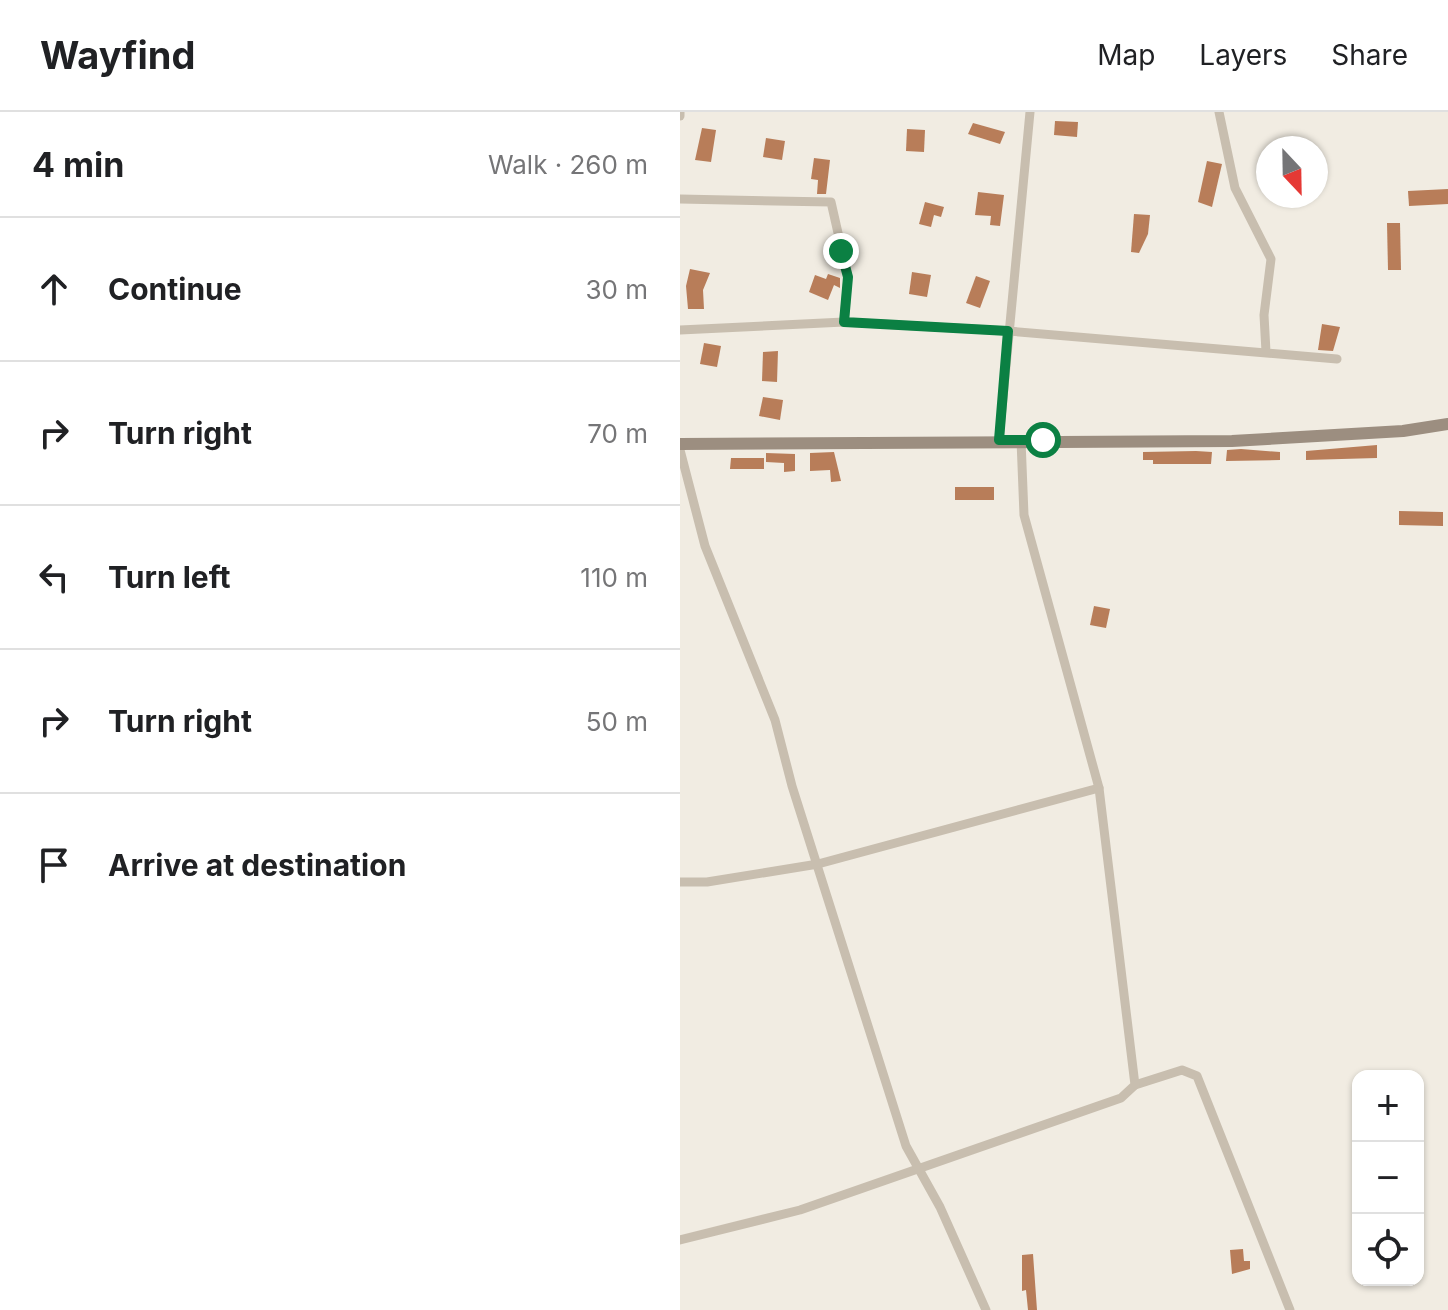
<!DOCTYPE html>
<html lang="en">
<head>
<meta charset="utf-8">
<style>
  :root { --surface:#fff; --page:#f2f2f2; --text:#202124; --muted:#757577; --line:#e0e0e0 }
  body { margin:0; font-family:Inter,sans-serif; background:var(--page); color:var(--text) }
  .controls { position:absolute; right:24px; bottom:24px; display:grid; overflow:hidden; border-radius:16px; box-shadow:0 2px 6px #0004 }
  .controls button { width:72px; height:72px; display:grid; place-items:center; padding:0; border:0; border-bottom:2px solid var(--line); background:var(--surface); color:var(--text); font:40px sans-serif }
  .compass { position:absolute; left:576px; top:24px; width:72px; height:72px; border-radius:50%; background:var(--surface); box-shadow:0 2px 6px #0004; rotate:158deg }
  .stop { position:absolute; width:24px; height:24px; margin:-18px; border:6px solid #0b8043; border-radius:50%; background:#fff }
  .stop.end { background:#0b8043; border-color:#fff; box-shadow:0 2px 8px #0008 }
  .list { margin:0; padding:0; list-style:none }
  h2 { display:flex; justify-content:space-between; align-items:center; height:104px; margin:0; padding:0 32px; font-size:34px }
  h2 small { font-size:26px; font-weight:400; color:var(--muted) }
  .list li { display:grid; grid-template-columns:52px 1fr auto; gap:24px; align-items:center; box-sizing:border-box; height:144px; padding:0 32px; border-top:2px solid var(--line) }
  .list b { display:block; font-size:30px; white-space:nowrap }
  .list em { font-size:26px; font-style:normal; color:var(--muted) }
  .icon { flex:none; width:44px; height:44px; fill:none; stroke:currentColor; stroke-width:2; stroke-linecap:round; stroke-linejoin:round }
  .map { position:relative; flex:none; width:768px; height:1198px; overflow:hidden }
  header { display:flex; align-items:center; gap:48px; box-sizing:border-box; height:112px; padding:0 40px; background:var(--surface); border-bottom:2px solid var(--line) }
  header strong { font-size:38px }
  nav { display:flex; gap:44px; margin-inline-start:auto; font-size:28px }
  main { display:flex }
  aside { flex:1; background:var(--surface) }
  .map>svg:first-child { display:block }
</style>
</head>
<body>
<header>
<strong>Wayfind</strong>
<nav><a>Map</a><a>Layers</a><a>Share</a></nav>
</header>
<main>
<aside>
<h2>4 min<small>Walk · 260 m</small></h2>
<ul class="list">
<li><svg class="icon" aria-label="ahead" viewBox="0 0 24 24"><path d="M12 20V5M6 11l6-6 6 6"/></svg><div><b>Continue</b></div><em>30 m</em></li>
<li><svg class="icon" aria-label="right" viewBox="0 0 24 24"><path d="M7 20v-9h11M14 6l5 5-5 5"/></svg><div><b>Turn right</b></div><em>70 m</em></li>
<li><svg class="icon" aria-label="left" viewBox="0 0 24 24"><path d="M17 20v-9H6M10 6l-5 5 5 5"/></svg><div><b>Turn left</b></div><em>110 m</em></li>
<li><svg class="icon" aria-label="right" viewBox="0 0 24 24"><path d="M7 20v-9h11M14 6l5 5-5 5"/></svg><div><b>Turn right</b></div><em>50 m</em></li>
<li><svg class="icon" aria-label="arrive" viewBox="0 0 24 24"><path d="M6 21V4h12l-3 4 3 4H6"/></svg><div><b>Arrive at destination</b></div></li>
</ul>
</aside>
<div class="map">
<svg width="768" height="1198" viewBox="0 0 768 1198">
  <rect width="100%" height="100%" fill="#f1ece2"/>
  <g fill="#b87d59">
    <path d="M375,9L398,10L397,25L374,23Z"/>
    <path d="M293,11L325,20L320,32L288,22Z"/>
    <path d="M22,16L36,18L31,50L15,48Z"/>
    <path d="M227,17L245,18L244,40L226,39Z"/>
    <path d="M86,26L105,29L102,48L83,45Z"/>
    <path d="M134,46L150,48L146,82H137L138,68L131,67Z"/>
    <path d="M527,49L542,52L532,95L518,90Z"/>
    <path d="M768,77V92L729,94L728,79Z"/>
    <path d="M298,80L324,83L320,114L310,113L311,104L295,103Z"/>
    <path d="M245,90L264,95L261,105L254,103L251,115L239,112Z"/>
    <path d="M454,102L470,103L468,122L459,141L451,140Z"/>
    <path d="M707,111H720L721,158H708Z"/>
    <path d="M10,157L30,161L23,178L24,197H8L6,174Z"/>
    <path d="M232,160L251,163L247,185L229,182Z"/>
    <path d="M148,162L160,166V176L154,173L148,188L129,180L135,163L146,167Z"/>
    <path d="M296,164L310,169L300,196L286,191Z"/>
    <path d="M642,212L660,215L653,239L638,238Z"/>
    <path d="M24,231L41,234L37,255L20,252Z"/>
    <path d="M98,239L97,270L82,269L83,240Z"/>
    <path d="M83,285L103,288L100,308L79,304Z"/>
    <path d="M697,333V346L626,348V339Z"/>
    <path d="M561,337L600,340V348L546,349L547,338Z"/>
    <path d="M516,339L532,340L531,352H473V348H463V340Z"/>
    <path d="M154,340L161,369L151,370L150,358L130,359V341Z"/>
    <path d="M86,341L115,342V359L104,360V351L86,350Z"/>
    <path d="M51,346H84V357H50Z"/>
    <rect x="275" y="375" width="39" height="13"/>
    <path d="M719,399L763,400V414L719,413Z"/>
    <path d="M414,494L430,497L426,516L410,513Z"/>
    <path d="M563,1137L564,1149H570V1157L552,1162L550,1138Z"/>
    <path d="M353,1142L357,1198H348L346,1178L342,1179V1143Z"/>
  </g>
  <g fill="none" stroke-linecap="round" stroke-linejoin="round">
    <g stroke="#c8beaf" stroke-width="9">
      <path d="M539,0L555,76L591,147L584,203L586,240"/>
      <path d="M0,4V0"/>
      <path d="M0,87L151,90L168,165L164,210"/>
      <path d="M0,218L164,210L328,219L657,247"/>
      <path d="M319,328L350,0"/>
      <path d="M0,338L25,434L95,608L112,674L226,1034L260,1095L306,1198"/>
      <path d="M0,770H27L138,752L419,676"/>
      <path d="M455,973L502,958L517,964L610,1198"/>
      <path d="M0,1128L120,1098L441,986L455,973L419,676L344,403L341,328"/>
    </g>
    <path stroke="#9c8e80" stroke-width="12" d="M0,332L552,329L723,319L768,312"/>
  </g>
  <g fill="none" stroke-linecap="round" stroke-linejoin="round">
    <path stroke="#0b8043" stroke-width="10" d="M161,139L168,165L164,210L328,219L319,328H363"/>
  </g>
</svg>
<div class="controls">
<button>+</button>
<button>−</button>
<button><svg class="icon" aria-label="locate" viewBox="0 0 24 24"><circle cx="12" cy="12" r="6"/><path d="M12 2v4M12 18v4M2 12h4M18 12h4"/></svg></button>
</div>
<svg class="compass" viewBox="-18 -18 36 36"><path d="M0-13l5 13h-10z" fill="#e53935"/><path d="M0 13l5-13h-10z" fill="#757577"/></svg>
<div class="stop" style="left:363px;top:328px"></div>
<div class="stop end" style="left:161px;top:139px"></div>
</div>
</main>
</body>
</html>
